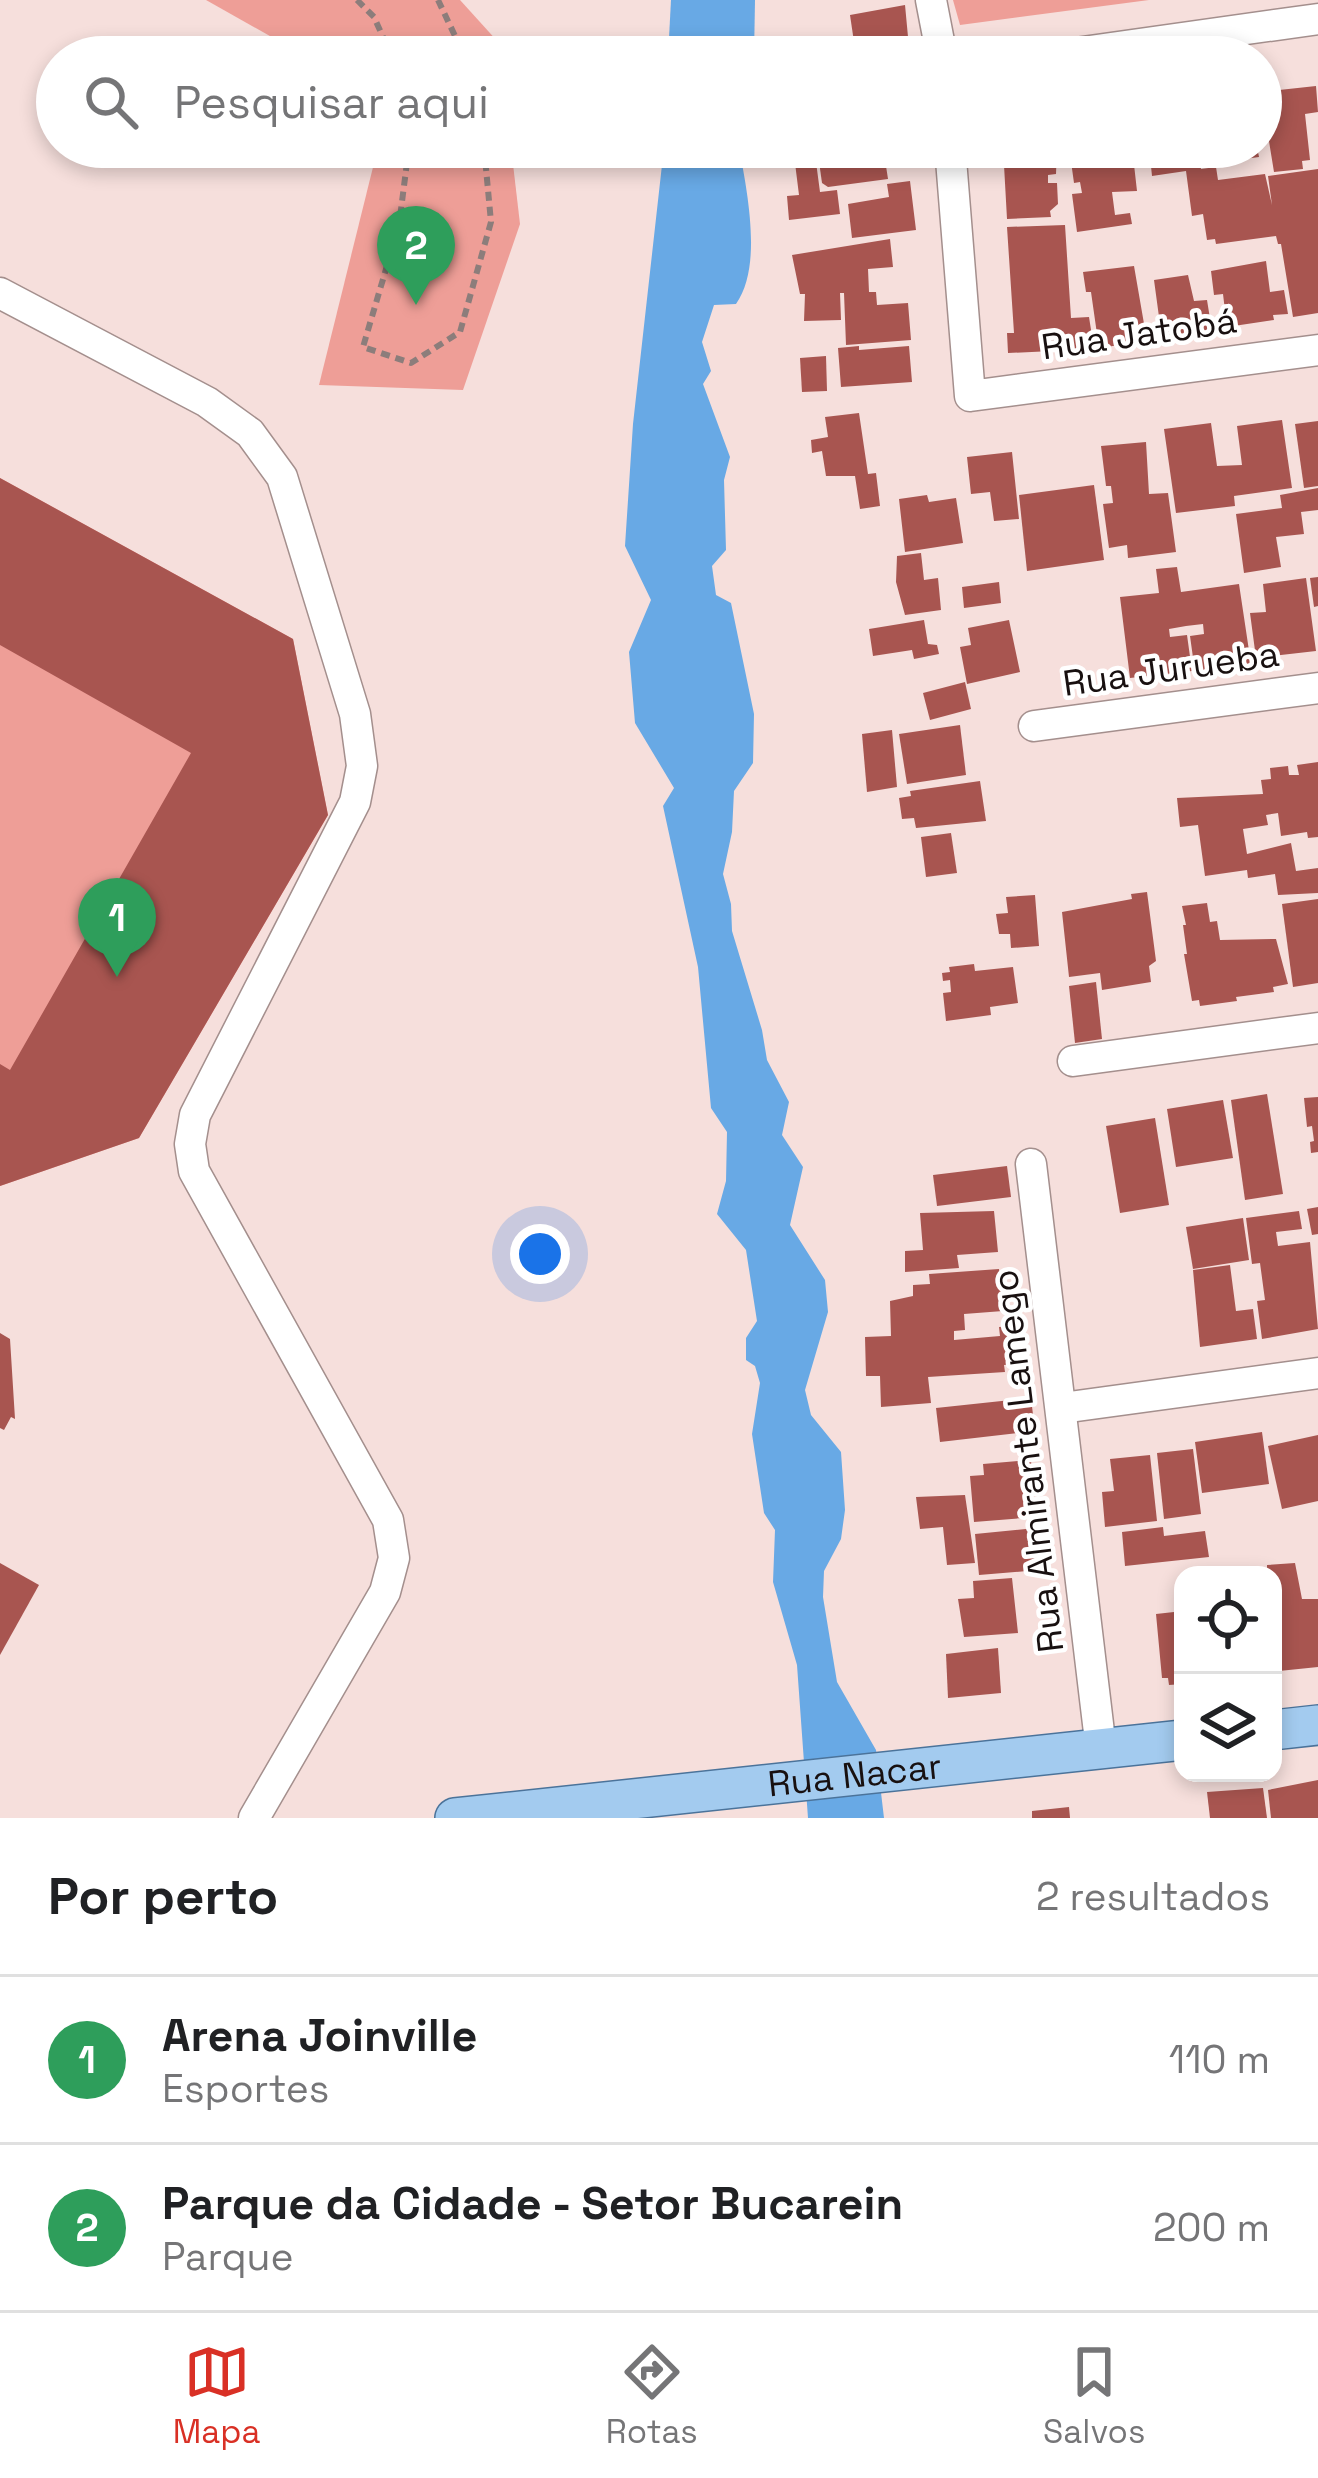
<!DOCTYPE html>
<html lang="pt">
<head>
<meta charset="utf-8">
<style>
  :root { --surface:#fff; --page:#f2f2f2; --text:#202124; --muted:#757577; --line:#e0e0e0; --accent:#d93025 }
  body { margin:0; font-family:"Space Grotesk",sans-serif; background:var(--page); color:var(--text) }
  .controls { position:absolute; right:36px; bottom:36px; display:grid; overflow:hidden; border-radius:24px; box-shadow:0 6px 18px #0003 }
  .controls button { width:108px; height:108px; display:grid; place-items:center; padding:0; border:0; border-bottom:3px solid var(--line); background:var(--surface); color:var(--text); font:60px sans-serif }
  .you { position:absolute; left:540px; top:1254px; width:42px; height:42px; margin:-30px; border:9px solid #fff; border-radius:50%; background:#1a73e8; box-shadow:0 0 0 18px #1a73e833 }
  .badge { display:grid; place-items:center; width:78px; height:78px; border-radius:50%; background:var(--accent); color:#fff; font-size:39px; font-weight:700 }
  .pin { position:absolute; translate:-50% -99px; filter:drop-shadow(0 3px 6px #0008) }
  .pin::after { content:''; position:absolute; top:63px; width:42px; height:36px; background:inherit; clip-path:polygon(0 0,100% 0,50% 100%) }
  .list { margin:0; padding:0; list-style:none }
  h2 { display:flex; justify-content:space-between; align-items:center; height:156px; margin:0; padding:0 48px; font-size:51px }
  h2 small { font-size:39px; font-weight:400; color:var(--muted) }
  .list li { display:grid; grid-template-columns:78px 1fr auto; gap:36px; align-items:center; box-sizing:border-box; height:168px; padding:0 48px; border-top:3px solid var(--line) }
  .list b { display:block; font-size:45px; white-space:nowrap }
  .list p { margin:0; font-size:39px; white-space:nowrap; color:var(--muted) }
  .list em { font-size:39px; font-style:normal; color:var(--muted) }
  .icon { flex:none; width:66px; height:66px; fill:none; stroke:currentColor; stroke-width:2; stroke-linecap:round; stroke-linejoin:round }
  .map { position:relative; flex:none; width:1318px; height:1818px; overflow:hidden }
  .search { position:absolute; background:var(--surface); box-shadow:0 6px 18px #0003; left:36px; right:36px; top:36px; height:132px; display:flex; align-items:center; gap:30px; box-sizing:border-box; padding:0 42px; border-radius:66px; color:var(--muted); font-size:45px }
  .sheet { height:492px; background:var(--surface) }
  nav { display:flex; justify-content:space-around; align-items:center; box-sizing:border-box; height:168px; border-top:3px solid var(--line); background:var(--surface); font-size:33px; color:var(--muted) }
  nav a { display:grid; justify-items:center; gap:6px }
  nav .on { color:var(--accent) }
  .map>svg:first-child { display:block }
</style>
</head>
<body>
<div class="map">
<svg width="1318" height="1818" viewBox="0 0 1318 1818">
  <rect width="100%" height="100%" fill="#f6dfdc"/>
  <g fill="#ee9e97">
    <path d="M206,0H460L499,43L500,57H307Z"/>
    <path d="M953,0H1149L960,25Z"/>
    <path d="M378,147H511L520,224L463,390L319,385Z"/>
    <path d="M0,478L293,639L328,815L139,1138L0,1186Z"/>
  </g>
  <g fill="#68a9e5">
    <path d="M671,0H755L754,57H668Z"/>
    <path d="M664,147H739C747,191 763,266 736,304L714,305L702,342L711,371L703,384L730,457L724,480L726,550L712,566L716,595L731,603L754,714L753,763L734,791L732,832L723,874L731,904L732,931L762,1030L767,1060L789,1102L782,1135L803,1167L790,1225L825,1280L828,1312L805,1390L811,1415L841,1452L845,1510L841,1539L824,1571L823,1597L837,1682L876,1750L884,1818H808L797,1665L773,1582L775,1530L764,1513L752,1434L760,1383L755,1366L746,1360V1338L757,1321L746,1250L717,1214L726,1181L727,1132L711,1108L698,967L663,806L674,788L635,723L629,652L651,600L625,546L633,424Z"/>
  </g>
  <g fill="#a85550">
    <path d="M905,5L908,37L854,42L850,15Z"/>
    <path d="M857,45L859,57H802V53Z"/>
    <path d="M1316,86L1318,112L1305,114L1310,160L1302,161L1303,169L1274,172L1261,92Z"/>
    <path d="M793,147H814L820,192L837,190L840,214L789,220L787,196L799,195Z"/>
    <path d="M817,147H883L888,179L828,187L822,183Z"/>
    <path d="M1003,147H1057L1056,174L1048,175V183H1057L1058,204L1050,211L1051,217L1007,219Z"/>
    <path d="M1069,147H1132L1137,191L1112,192L1115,215L1130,213L1132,224L1077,232L1072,194L1082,193L1080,182L1074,183Z"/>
    <path d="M1149,147H1191L1192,155L1199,154L1201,169L1216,167L1218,180L1265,174L1272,205L1268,176L1318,169V313L1293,317L1281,244H1278L1276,236L1216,244L1215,239L1207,240L1203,214L1192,216L1186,171L1152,176Z"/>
    <path d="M1213,147H1257L1259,157L1215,163Z"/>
    <path d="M910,181L916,230L852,238L848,204L889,197L887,184Z"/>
    <path d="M1065,225L1071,318L1089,317L1094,349L1008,353L1007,333H1014L1007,227Z"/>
    <path d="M890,239L893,267L868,269L869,292H876L877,305L908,303L911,340L846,345L844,293H840L841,320L804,321L805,294H800L792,255Z"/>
    <path d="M1266,261L1270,292L1284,290L1288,314L1273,315L1274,320L1227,327L1223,294L1214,295L1211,271Z"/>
    <path d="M1134,266L1147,341L1099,348L1091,292H1086L1083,272Z"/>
    <path d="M1188,275L1194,301L1207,300L1212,331L1162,339L1154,280Z"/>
    <path d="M859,346V350L909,346L912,382L841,387L838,348Z"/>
    <path d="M826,356L827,391L802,392L800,358Z"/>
    <path d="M859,413L868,474L876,473L880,506L860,509L855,476H826L822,451L812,453L811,440L828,437L825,417Z"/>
    <path d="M1282,420L1292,488L1234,496L1235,506L1176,513L1164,429L1211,423L1217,466L1242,465L1237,426Z"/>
    <path d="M1318,421V486L1304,488L1295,424Z"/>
    <path d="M1146,442L1149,494L1168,493L1176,552L1128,558L1127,545L1109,548L1103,504L1113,503L1111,486H1106L1101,446Z"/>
    <path d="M1012,452L1019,519L994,521L990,492L971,494L967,457Z"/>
    <path d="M0,478L293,639L328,815L139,1138L0,1186V1064L10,1070L191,753L0,645Z"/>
    <path d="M1094,485L1104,560L1027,571L1019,495Z"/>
    <path d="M1318,488V510L1301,512L1304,534L1276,537L1281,567L1244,573L1236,514L1282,508L1280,495Z"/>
    <path d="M927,495L929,502L956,498L963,543L905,552L899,499Z"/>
    <path d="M921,553L924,580L938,578L941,610L905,615L896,582L897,556Z"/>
    <path d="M1177,567L1181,592L1239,584L1251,664L1195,672L1190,636L1204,634L1203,624L1186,626L1169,629L1170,637L1187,635L1192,671L1130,678L1120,597L1159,593L1156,569Z"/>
    <path d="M1318,577V606L1314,607L1310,578Z"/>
    <path d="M1306,578L1316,651L1256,658L1250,613L1266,612L1263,584Z"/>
    <path d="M999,582L1001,603L964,608L962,587Z"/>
    <path d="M924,620L928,644L937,645L939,654L914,659L912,650L873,656L869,629Z"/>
    <path d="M1009,620L1020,672L967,684L960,647L971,645L968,628Z"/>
    <path d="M965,682L971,709L930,720L923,693Z"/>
    <path d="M960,725L966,775L907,784L899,734Z"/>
    <path d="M892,730L897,787L867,792L862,734Z"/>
    <path d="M1318,762V837L1308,838L1307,832L1281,836L1278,813L1266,815L1268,825L1243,829L1247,854L1291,843L1296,871L1318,868V893L1278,895L1275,874L1248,878L1247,870L1205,876L1198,825L1180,827L1177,798L1263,794L1261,780L1271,779L1270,768L1288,766L1289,775H1299L1297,765Z"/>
    <path d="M980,781L986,821L916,828L914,818L902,819L899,798L911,796L910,791Z"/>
    <path d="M951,833L957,873L926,877L921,837Z"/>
    <path d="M1147,892L1156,961L1149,966L1151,982L1102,990L1100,973L1069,977L1062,912L1132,899L1131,894Z"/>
    <path d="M1035,895L1039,946L1011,948L1010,934H999L996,914L1008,913L1006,897Z"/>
    <path d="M1318,899V983L1293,987L1282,904Z"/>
    <path d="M1207,903L1210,922L1217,921L1220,940L1276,939L1288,984L1273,987L1274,992L1236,997L1237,1001L1200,1006L1199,1000L1192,1001L1184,954H1187L1183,925H1186L1182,906Z"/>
    <path d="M974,964L975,971L1013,967L1018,1003L990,1007L991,1015L946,1021L943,993L951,992L950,980L943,981L942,973L950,972L949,967Z"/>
    <path d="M1096,982L1102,1039L1075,1043L1069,986Z"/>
    <path d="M1267,1094L1283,1194L1245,1200L1231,1100Z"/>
    <path d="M1318,1097V1152L1311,1153L1310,1142L1314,1141L1312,1126L1307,1127L1304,1098Z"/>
    <path d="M1223,1100L1233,1158L1176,1167L1167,1109Z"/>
    <path d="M1155,1118L1169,1205L1120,1213L1106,1126Z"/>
    <path d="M1007,1166L1011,1197L937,1206L933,1175Z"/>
    <path d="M1318,1207V1234L1312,1235L1307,1209Z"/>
    <path d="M994,1211L998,1252L957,1255L959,1268L905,1272V1251L923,1250L920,1213Z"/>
    <path d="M1299,1211L1302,1229L1276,1232L1278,1246L1310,1242L1318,1329L1262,1339L1257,1301L1265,1300L1260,1263L1252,1264L1246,1218Z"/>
    <path d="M1243,1218L1249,1260L1193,1269L1186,1227Z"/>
    <path d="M1230,1265L1236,1311L1253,1309L1257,1339L1200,1347L1193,1270Z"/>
    <path d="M999,1269L1003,1311L964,1314L965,1330L954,1331V1340L1000,1336L999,1327L1022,1325L1026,1363L1004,1365L1005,1372L928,1377L931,1403L881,1407L880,1376H866L865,1337L891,1336L890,1301L913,1296V1285L930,1284L929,1274Z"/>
    <path d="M0,1333L10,1339L15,1419L11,1417L4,1430L0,1428Z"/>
    <path d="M1031,1398L1035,1431L940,1442L936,1408Z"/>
    <path d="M1262,1432L1269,1484L1202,1493L1195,1442Z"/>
    <path d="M1318,1435V1501L1282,1509L1268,1446Z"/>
    <path d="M1193,1449L1201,1514L1164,1519L1157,1453Z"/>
    <path d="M1150,1455L1157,1521L1105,1527L1102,1492L1114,1491L1110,1459Z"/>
    <path d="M1031,1460L1035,1517L974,1522L970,1476L984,1475L983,1464Z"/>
    <path d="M965,1495L975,1563L947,1565L943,1527L920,1529L916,1497Z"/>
    <path d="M1163,1527L1164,1536L1205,1531L1209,1557L1125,1566L1122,1532Z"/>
    <path d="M1036,1528L1039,1570L979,1575L975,1534Z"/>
    <path d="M0,1563L39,1585L0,1655Z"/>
    <path d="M1295,1563L1302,1599H1318V1667L1279,1671L1273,1624V1575H1252V1572L1267,1570V1565Z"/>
    <path d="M1012,1578L1018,1633L964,1637L958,1599L974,1598L973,1581Z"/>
    <path d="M1183,1611V1684L1169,1685L1168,1678H1162L1156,1614Z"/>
    <path d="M998,1648L1001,1693L948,1698L946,1654Z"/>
    <path d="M1318,1780V1818H1271L1268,1790Z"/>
    <path d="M1263,1788L1267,1818H1210L1207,1792Z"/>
    <path d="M1069,1807L1070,1818H1032V1811Z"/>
  </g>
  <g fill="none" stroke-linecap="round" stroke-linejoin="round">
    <defs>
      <g id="minor">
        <path d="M931,0L942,57"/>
        <path d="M1047,57L1318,19"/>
        <path d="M950,147L970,396L1318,350"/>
        <path d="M0,293L207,402L250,433L282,477L355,714L362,766L355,802L195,1115L190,1144L194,1171L388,1520L394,1558L385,1592L254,1818"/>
        <path d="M1034,726L1318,688"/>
        <path d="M1073,1061L1318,1028"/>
        <path d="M1031,1164L1101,1749"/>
        <path d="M1062,1408L1318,1373"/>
      </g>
      <g id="major">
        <path d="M1273,1730L1318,1725"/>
        <path id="s1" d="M455,1818L1183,1740"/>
      </g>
    </defs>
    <use href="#minor" stroke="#a48f8d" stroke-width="33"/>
    <use href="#major" stroke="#4b739a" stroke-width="42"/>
    <g stroke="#8c7d7b" stroke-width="6" stroke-dasharray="9 6" stroke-linecap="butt">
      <path d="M357,0L374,17L392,57"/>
      <path d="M438,0L465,57"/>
      <path d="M409,147L399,225L363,347L411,363L460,332L491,222L484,147"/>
    </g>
    <use href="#minor" stroke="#fff" stroke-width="30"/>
    <use href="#major" stroke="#a3cbef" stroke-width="39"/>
  </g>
  <g text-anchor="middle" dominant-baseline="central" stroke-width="9" stroke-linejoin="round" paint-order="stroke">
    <g font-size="36" fill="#181010" stroke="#fff">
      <text transform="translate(1139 334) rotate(-8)">Rua Jatobá</text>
      <text transform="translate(1171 669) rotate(-8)">Rua Jurueba</text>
      <text transform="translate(1028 1461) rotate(-97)">Rua Almirante Lamego</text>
      <text stroke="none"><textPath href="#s1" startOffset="402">Rua Nacar</textPath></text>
    </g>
  </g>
</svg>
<div class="controls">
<button><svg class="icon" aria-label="locate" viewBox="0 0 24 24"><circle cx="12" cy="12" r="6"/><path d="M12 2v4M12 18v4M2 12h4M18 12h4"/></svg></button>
<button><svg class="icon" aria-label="layers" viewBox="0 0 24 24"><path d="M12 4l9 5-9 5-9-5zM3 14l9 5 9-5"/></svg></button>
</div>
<div class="you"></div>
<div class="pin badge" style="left:117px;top:977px;background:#2e9e5b">1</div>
<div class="pin badge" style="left:416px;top:305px;background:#2e9e5b">2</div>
<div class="search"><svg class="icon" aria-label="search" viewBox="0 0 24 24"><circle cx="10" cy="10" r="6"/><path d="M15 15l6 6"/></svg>Pesquisar aqui</div>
</div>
<section class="sheet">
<h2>Por perto<small>2 resultados</small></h2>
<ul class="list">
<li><span class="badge" style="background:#2e9e5b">1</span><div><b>Arena Joinville</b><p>Esportes</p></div><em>110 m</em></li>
<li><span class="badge" style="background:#2e9e5b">2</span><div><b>Parque da Cidade - Setor Bucarein</b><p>Parque</p></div><em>200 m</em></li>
</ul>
</section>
<nav>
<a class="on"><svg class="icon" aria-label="map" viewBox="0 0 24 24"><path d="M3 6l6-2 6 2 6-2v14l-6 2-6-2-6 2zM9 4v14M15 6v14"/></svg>Mapa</a>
<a><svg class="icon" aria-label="directions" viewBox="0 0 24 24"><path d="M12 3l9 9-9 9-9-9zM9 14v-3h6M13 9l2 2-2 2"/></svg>Rotas</a>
<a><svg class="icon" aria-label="saved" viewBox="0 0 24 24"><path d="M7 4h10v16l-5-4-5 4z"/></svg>Salvos</a>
</nav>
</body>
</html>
